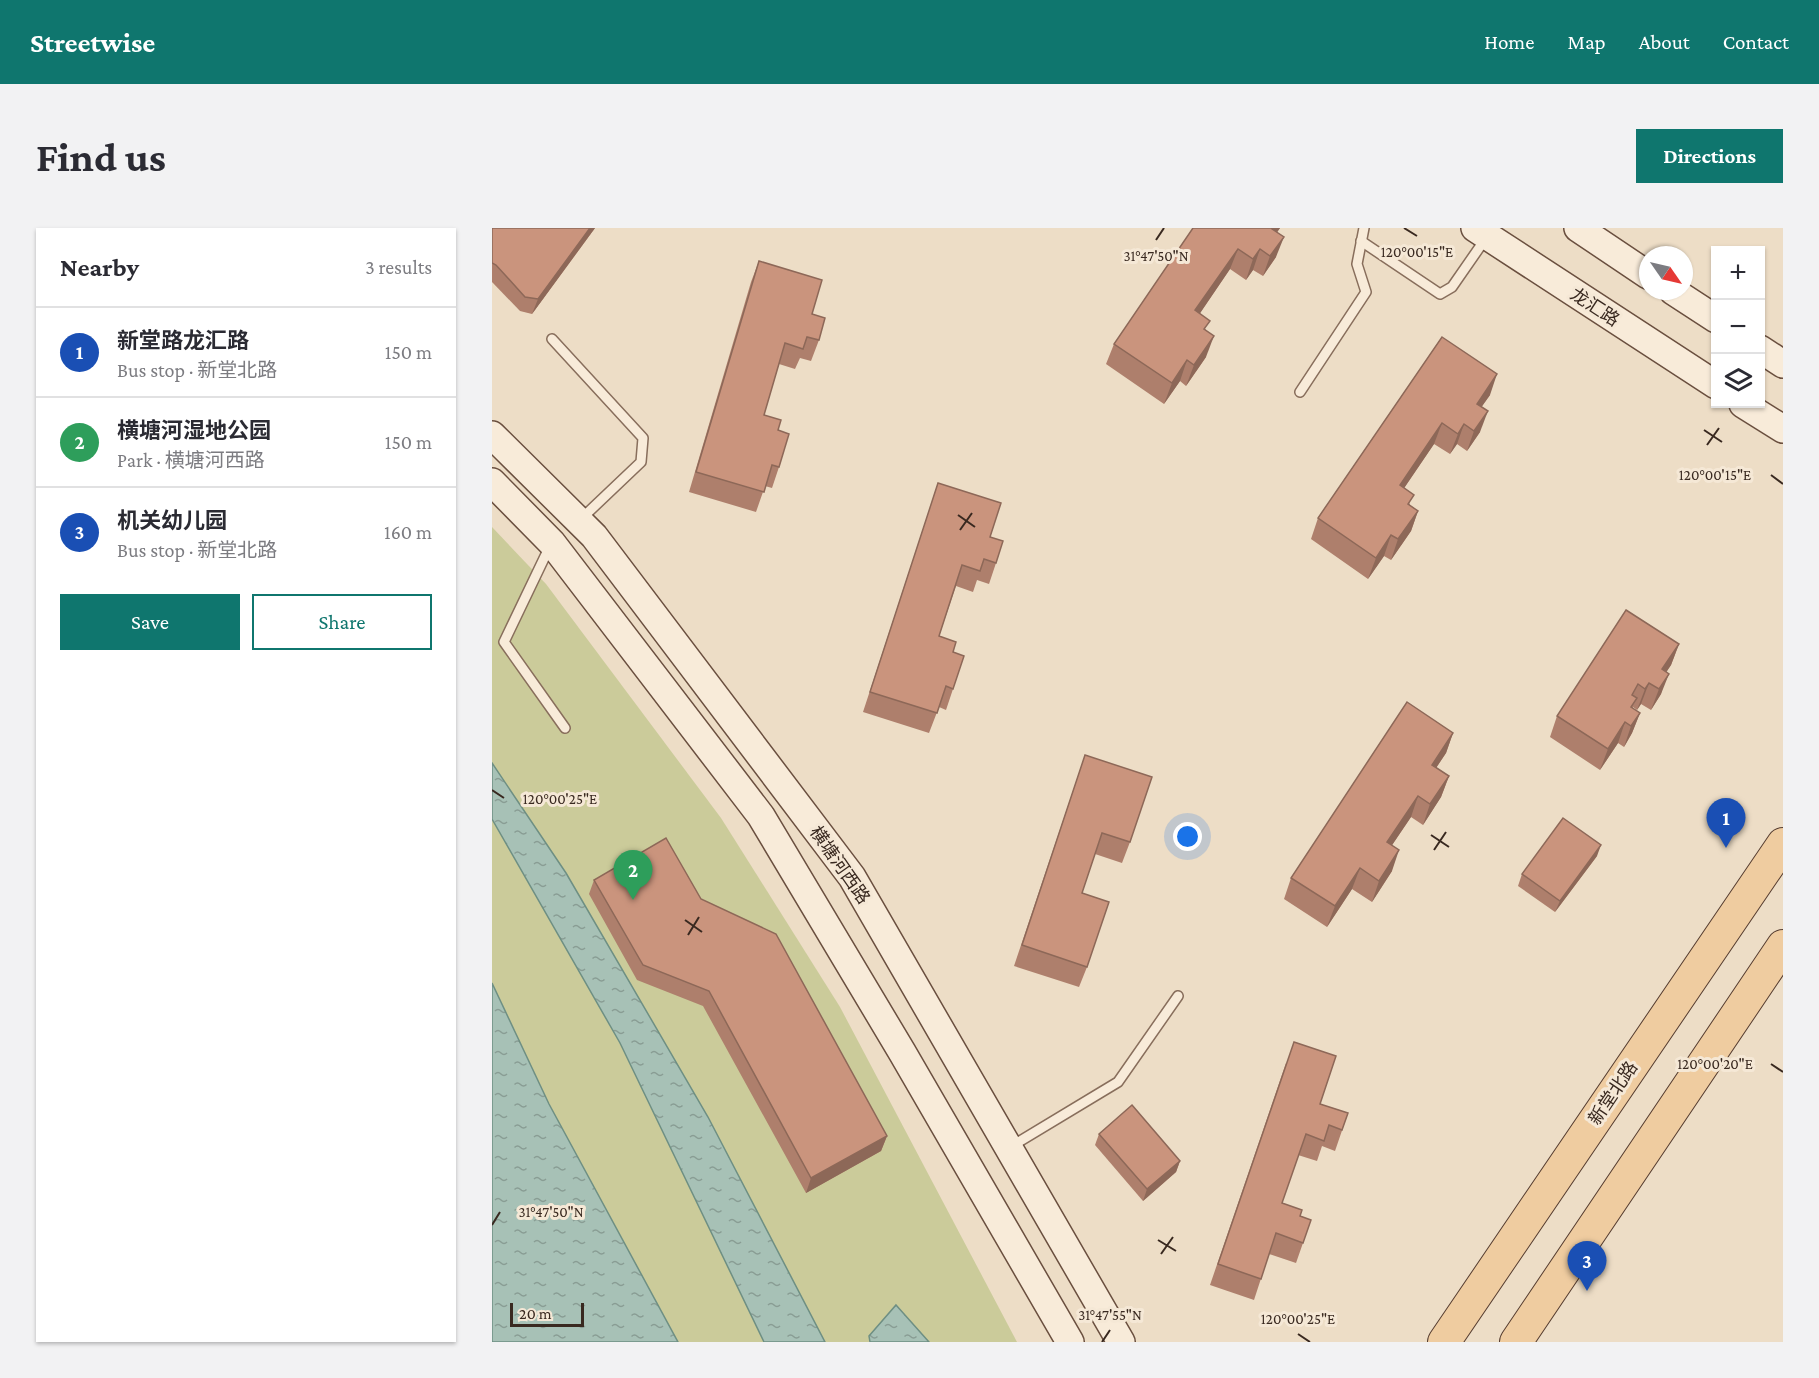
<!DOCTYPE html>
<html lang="en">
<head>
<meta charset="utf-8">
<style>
  :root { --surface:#fff; --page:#f2f2f3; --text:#2b2b33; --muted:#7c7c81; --line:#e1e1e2; --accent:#0f766e }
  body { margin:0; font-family:"Crimson Pro","Noto Sans SC",serif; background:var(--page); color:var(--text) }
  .controls { position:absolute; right:18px; top:18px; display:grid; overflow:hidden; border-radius:0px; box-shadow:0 2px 4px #0004 }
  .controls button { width:54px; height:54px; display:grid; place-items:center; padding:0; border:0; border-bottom:2px solid var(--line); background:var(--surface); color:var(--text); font:30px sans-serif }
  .compass { position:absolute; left:1147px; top:18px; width:54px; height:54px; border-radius:50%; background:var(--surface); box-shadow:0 2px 4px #0004; rotate:124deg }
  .scale { position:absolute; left:18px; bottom:15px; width:74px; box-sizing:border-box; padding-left:6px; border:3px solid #392920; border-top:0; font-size:16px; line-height:21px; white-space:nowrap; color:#392920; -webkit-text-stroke:4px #f5e8d6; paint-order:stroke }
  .you { position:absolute; left:696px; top:609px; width:21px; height:21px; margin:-15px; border:4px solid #fff; border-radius:50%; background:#1a73e8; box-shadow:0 0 0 9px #1a73e833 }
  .badge { display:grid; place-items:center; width:39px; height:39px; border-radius:50%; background:var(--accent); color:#fff; font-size:20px; font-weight:700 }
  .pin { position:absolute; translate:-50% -50px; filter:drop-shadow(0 2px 3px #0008) }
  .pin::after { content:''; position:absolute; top:32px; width:21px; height:18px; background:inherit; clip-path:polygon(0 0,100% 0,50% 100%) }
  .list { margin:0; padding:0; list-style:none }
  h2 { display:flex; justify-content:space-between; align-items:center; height:78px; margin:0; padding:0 24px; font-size:26px }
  h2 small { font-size:20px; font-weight:400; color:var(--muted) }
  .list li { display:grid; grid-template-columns:39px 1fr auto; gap:18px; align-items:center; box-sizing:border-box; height:90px; padding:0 24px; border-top:2px solid var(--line) }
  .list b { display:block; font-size:22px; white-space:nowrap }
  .list p { margin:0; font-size:20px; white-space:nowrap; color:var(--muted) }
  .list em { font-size:20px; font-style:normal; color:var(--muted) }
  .actions { display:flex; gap:12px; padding:18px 24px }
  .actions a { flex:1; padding:14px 0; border:2px solid var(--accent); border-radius:0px; text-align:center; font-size:21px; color:var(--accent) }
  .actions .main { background:var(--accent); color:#fff }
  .icon { flex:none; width:33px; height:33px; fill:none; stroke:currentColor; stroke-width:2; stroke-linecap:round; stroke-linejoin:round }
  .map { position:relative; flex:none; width:1291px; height:1114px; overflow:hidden; border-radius:0px }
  header { display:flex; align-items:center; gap:36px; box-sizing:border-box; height:84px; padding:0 30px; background:var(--accent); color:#fff }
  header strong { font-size:28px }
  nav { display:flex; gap:33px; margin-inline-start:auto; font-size:21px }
  .intro { display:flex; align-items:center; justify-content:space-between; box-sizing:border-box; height:144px; padding:0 36px }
  h1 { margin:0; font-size:42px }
  .button { padding:15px 27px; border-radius:0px; background:var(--accent); color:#fff; font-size:21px; font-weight:700 }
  main { display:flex; gap:36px; padding:0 36px }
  aside { flex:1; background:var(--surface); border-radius:0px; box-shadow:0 2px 4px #0004 }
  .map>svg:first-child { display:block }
</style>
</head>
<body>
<header>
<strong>Streetwise</strong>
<nav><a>Home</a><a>Map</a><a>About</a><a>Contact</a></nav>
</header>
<div class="intro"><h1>Find us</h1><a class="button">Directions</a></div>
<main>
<aside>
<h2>Nearby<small>3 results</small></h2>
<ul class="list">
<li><span class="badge" style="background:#1a4fb4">1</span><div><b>新堂路龙汇路</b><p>Bus stop · 新堂北路</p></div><em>150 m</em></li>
<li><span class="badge" style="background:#2e9e5b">2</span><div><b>横塘河湿地公园</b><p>Park · 横塘河西路</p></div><em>150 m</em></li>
<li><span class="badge" style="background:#1a4fb4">3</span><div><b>机关幼儿园</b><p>Bus stop · 新堂北路</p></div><em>160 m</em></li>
</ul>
<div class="actions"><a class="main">Save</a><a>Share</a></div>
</aside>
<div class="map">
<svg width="1291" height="1114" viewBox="0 0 1291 1114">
  <defs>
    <pattern id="water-ripples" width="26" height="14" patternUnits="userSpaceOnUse" patternTransform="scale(1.5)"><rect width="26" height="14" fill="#a7c1b6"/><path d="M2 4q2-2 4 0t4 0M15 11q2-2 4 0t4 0" fill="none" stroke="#899d94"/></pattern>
  </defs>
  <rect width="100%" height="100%" fill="#edddc6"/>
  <path fill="#cbcb9a" d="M0,299L54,356L229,590L348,779L525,1114H186L57,876L0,755Z"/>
  <g fill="url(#water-ripples)" stroke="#6e8f83" stroke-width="1.5">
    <path d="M0,535L74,645L216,889L333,1114H272L128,815L0,591Z"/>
    <path d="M0,755L57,876L186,1114H0Z"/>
    <path d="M404,1077L437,1114H378L377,1108Z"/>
  </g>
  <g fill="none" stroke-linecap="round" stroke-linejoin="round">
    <defs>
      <g id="lane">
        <path d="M869,13L948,66L960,59L994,10"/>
        <path d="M60,111L151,210L149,234L88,292"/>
        <path d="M808,164L874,64L865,36L872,0"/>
        <path d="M57,320L12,414L73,500"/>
        <path d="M520,918L626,854L686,768"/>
      </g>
      <g id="secondary">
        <path d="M983,0L1224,157"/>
        <path d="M1086,0L1156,47"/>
        <path d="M1181,63L1224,91"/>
        <path d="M1268,121L1291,136"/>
        <path d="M1251,176L1291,201"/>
        <path d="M0,207L102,308L360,649L629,1114"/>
        <path d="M0,254L60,315L269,588L410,824L578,1114"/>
      </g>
      <g id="primary">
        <path d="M952,1114L1291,616"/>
        <path d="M1024,1114L1291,718"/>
      </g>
    </defs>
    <use href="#lane" stroke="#886e5c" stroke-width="12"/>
    <use href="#secondary" stroke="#6a4f3f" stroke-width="30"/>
    <use href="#primary" stroke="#563d30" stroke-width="34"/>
    <use href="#lane" stroke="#f8ebd9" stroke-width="9"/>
    <use href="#secondary" stroke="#f8ebd9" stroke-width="27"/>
    <use href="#primary" stroke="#efcca0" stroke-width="32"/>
  </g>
  <g fill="#ae7f6c">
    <path d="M0,0H103L40,86L28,83L0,54Z"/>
    <path d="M701,0H788L785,4L784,29L771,48L761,42L754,52L738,41L708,85L714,103V129L694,158L688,153L672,176L614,136L622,116Z"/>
    <path d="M267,33L327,112L319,133L308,130L303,141L287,136L272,187L286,202L287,239L280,260L273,258L264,284L197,264L259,54Z"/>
    <path d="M950,109L998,167L989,179L988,204L975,223L965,216L958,226L942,216L912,260L918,277L926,283L919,303L899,332L892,328L876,351L819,311L826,290Z"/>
    <path d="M446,255L498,309L504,335L497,356L485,352L481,364L464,358L447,408L461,424V461L454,482L447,479L437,505L371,484Z"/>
    <path d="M1187,416L1179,437L1174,444L1169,466L1159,482L1149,476L1145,482L1141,479V480L1148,485L1140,505L1132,519L1126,515L1108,542L1058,509L1065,488Z"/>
    <path d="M961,505L954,525L944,540L957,548L949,569L931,597L919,589L900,617V643L880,674L860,661L835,699L792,671L799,650Z"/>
    <path d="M593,527L638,614L630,635L603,626L590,665L595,739L587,759L522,738Z"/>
    <path d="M1105,628L1063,684L1026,658L1030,646Z"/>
    <path d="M102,652L209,671L395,908L389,923L314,965L211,778L145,752L97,666Z"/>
    <path d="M794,835L828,876L856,885L843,923L830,918L825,933L806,927L790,975L808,988L819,992L804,1035L777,1026L762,1072L718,1057Z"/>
    <path d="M607,906L688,933L684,944L651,973L603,917Z"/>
  </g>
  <g fill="#8d6858">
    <path d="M98,0H103L40,86L46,71Z"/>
    <path d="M781,0H788L773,22Z"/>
    <path d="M792,9L784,29L771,48L778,28Z"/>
    <path d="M746,21L738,41L696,103L703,82Z"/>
    <path d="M768,21L761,42L754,52L761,31Z"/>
    <path d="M722,108L714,129L694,158L702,137Z"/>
    <path d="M695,132L688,153L672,176L680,155Z"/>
    <path d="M1005,146L998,167L977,197L985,176Z"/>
    <path d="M996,183L988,204L975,223L982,203Z"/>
    <path d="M950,195L942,216L900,278L908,257Z"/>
    <path d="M972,196L965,216L958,226L966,206Z"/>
    <path d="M926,283L919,303L899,332L906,311Z"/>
    <path d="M899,307L892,328L876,351L884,330Z"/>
    <path d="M1187,416L1179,437L1164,460L1170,441Z"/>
    <path d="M1177,446L1169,466L1159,482L1167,461Z"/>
    <path d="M1157,455L1149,476L1145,482L1153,461Z"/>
    <path d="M1148,485L1140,505L1132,519L1139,498Z"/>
    <path d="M1133,494L1126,515L1108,542L1116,521Z"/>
    <path d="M961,505L954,525L932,558L940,537Z"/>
    <path d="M957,548L949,569L931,597L938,576Z"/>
    <path d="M926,568L919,589L888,635L895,614Z"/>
    <path d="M1109,617L1105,628L1063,684L1068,673Z"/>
    <path d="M907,622L900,643L880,674L887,653Z"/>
    <path d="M868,640L860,661L835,699L843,678Z"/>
    <path d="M395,908L389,923L314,965L319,950Z"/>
    <path d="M688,933L684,944L651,973L655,961Z"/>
  </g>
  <g fill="#ca947d" stroke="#8d6858" stroke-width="1.5">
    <path d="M0,0H98L46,71L33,69L4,37L0,35Z"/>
    <path d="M701,0H781L780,1L792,9L778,28L768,21L761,31L746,21L703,82L718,93L712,101L722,108L702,137L695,132L680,155L622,116Z"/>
    <path d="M267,33L330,52L320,86L333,90L327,112L315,109L311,121L293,115L272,187L289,192L286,202L297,206L287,239L280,237L272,264L204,244Z"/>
    <path d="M950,109L1005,146L985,176L996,183L982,203L972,196L966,206L950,195L908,257L922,267L916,276L926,283L906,311L899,307L884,330L826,290Z"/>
    <path d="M446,255L509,275L498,309L511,313L504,335L492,331L488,343L470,337L447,408L464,414L461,424L472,428L461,461L454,458L445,485L378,464Z"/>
    <path d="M1134,382L1187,416L1170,441L1177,446L1167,461L1157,455L1153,461L1146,456L1140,467L1145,470L1139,479L1148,485L1139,498L1133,494L1116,521L1065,488Z"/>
    <path d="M915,474L961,505L940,537L957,548L938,576L926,568L895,614L907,622L887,653L868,640L843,678L799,650Z"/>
    <path d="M593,527L660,549L638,614L610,605L590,665L617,674L595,739L530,717Z"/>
    <path d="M1071,590L1109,617L1068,673L1030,646Z"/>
    <path d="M174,610L209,671L284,706L395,908L319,950L217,763L151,737L102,652Z"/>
    <path d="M802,814L844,828L828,876L856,885L850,902L837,897L832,913L814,906L790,975L810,982L808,988L819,992L811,1015L784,1005L769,1051L726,1036Z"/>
    <path d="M640,877L688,933L655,961L607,906Z"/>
  </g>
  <path fill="none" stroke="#392920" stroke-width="2" d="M912,0L925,8M664,12L672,0M1212,202L1230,214M1215,217L1227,200M1279,247L1291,256M466,287L483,299M468,302L480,285M0,562L12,570M939,607L957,619M942,622L954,604M193,692L210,704M196,707L207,689M1279,836L1291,844M0,997L8,984M666,1012L684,1023M669,1026L681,1009M806,1106L818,1114M610,1114L618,1102"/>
  <g text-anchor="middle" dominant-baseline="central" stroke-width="6" stroke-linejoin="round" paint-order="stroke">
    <g font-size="18" fill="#392920" stroke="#f5e8d6">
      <text transform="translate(1103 79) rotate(33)">龙汇路</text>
      <text transform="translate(348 637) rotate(55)">横塘河西路</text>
      <text transform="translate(1121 865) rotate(-56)">新堂北路</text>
    </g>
  </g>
  <g font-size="15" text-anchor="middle" fill="#392920" stroke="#f5e8d6" stroke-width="6" stroke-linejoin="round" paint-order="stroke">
    <text x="925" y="29">120°00'15"E</text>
    <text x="664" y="33">31°47'50"N</text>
    <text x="1223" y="252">120°00'15"E</text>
    <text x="68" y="576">120°00'25"E</text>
    <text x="1223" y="841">120°00'20"E</text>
    <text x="59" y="989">31°47'50"N</text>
    <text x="618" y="1092">31°47'55"N</text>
    <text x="806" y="1096">120°00'25"E</text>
  </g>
</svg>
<div class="controls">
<button>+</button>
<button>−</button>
<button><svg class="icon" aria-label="layers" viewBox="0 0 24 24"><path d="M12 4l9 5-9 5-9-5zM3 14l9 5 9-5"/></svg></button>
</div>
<svg class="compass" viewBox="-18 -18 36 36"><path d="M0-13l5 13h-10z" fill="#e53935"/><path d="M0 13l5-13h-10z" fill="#7c7c81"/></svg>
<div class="scale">20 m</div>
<div class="you"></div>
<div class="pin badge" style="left:1234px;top:620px;background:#1a4fb4">1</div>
<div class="pin badge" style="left:141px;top:672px;background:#2e9e5b">2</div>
<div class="pin badge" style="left:1095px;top:1063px;background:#1a4fb4">3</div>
</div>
</main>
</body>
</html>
